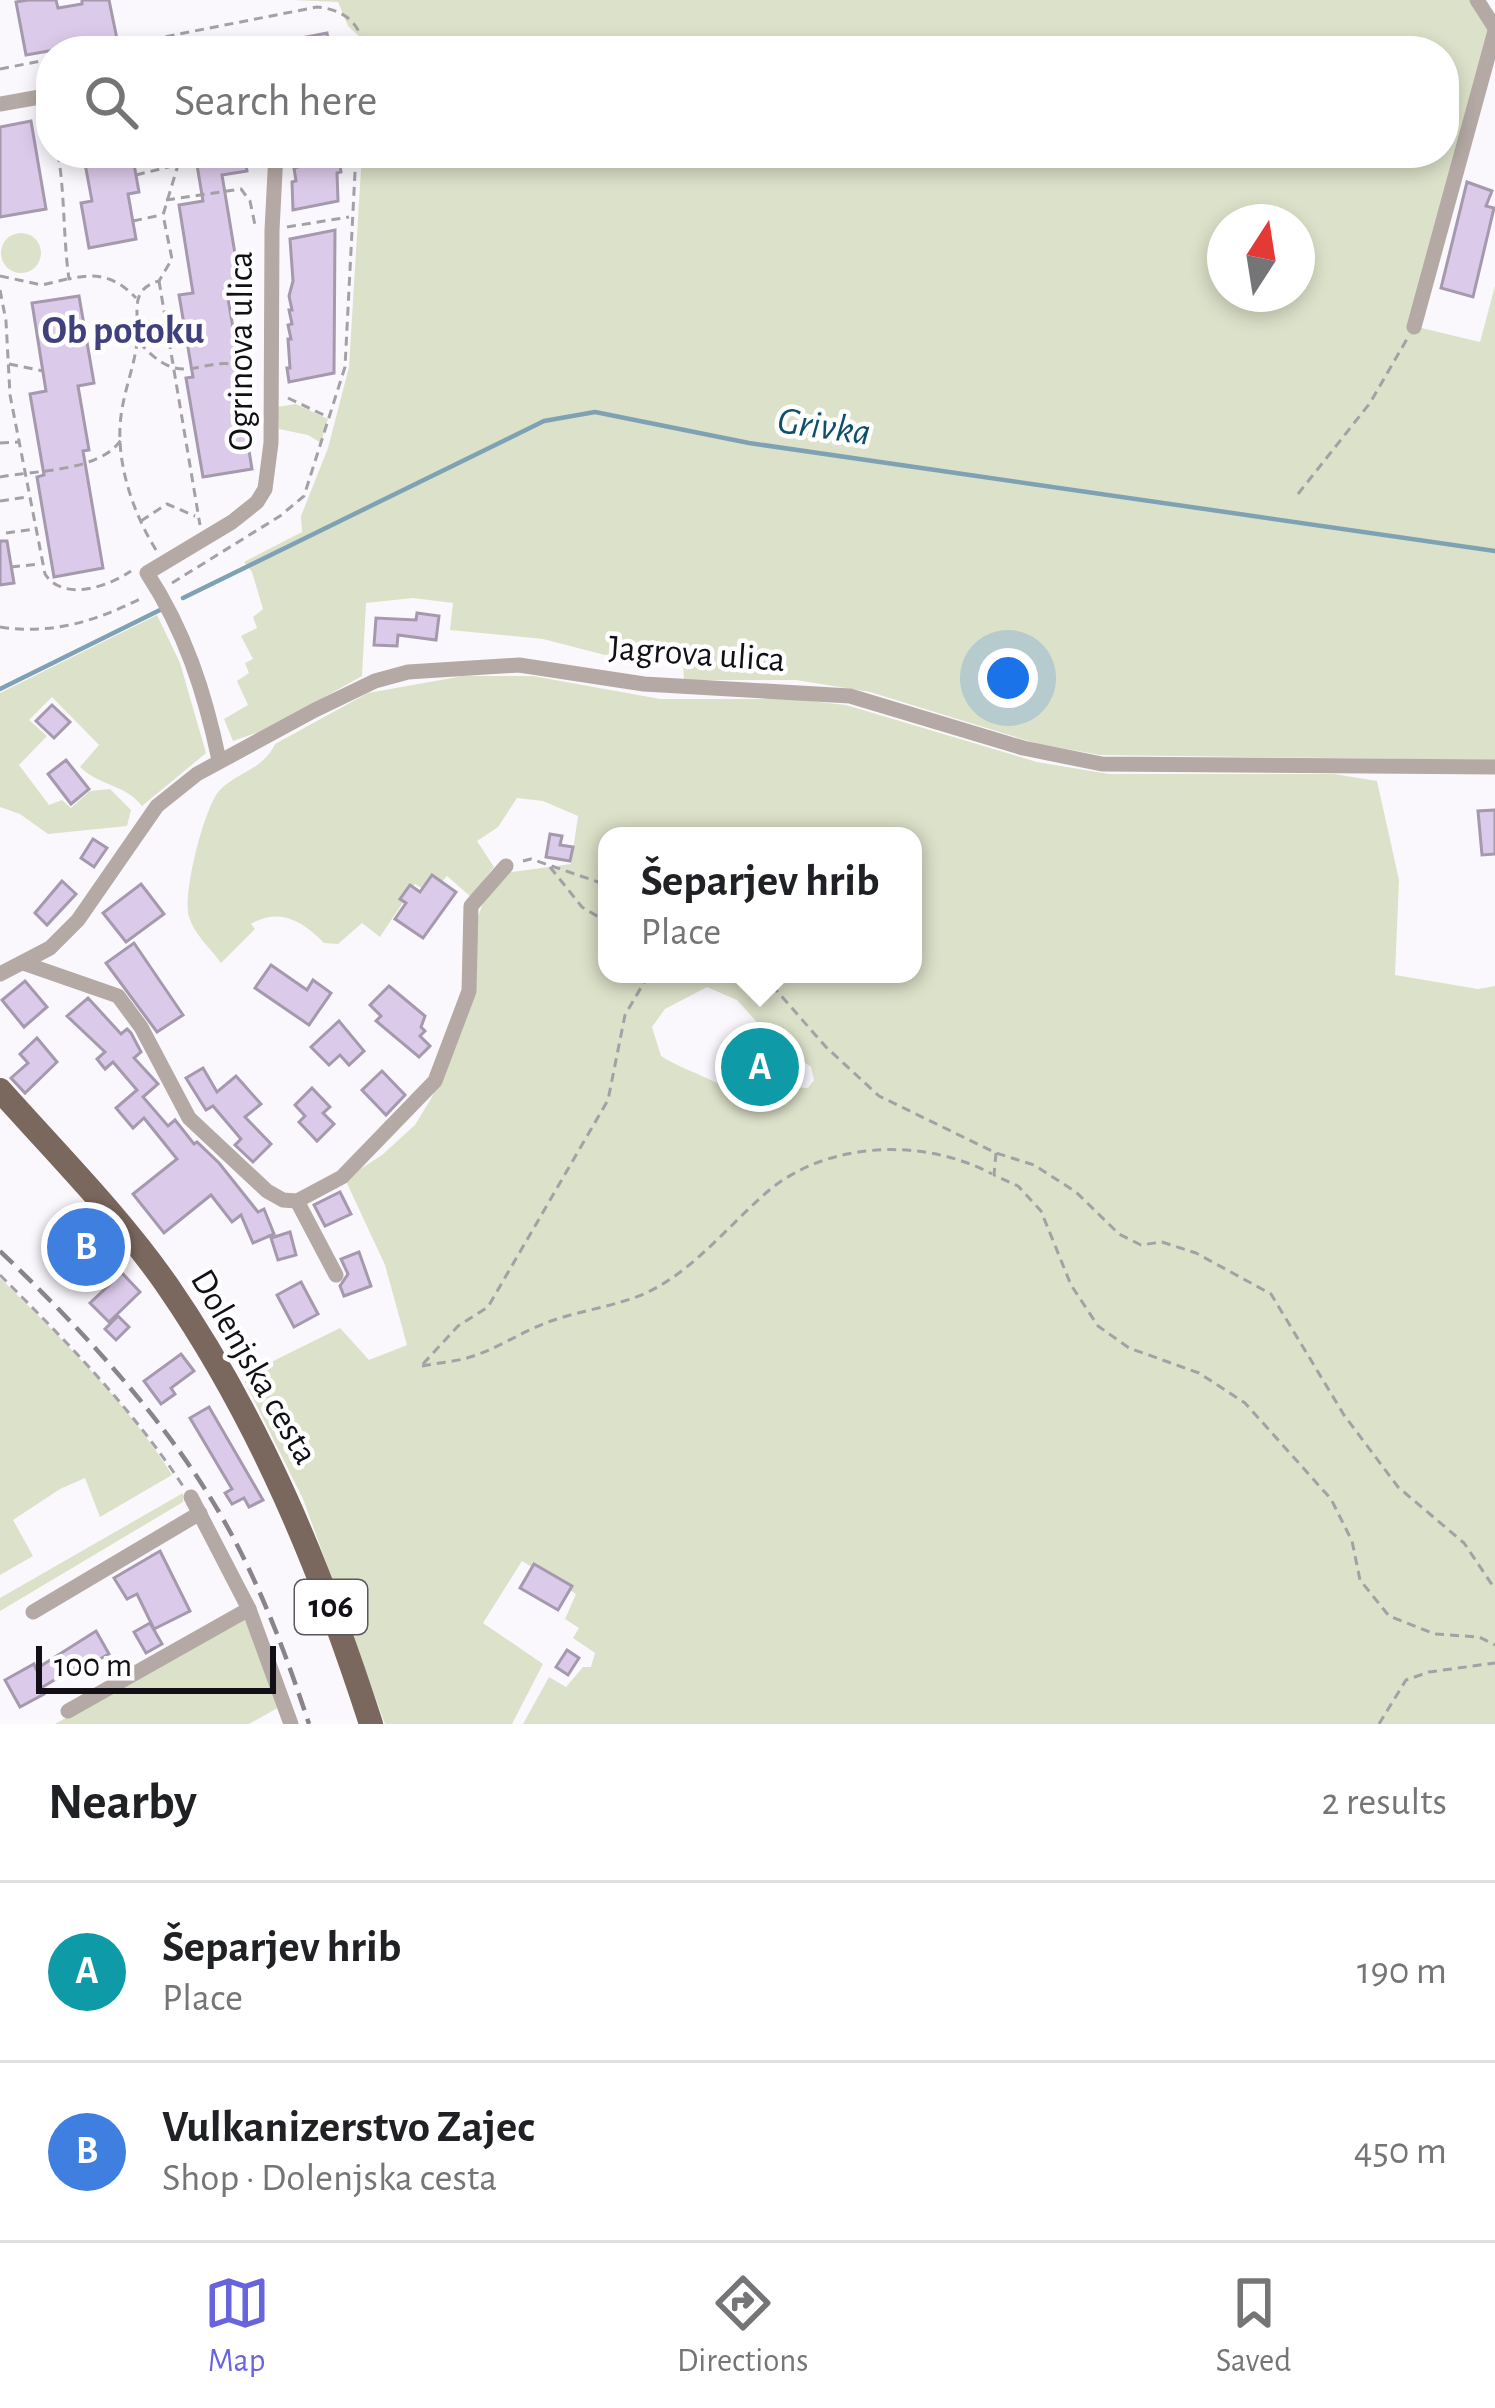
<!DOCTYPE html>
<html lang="en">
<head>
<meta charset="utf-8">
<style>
  :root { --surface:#fff; --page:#f2f2f2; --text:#202124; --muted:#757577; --line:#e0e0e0; --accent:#6864dd }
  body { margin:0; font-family:"Alegreya Sans",sans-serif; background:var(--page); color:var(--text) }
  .compass { position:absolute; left:1207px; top:204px; width:108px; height:108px; border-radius:50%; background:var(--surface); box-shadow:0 6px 18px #0003; rotate:12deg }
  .scale { position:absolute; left:36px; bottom:30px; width:240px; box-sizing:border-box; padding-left:12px; border:6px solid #130f16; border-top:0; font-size:33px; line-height:42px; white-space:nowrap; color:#130f16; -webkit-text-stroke:9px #fff; paint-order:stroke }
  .you { position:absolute; left:1008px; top:678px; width:42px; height:42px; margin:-30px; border:9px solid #fff; border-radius:50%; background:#1a73e8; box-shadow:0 0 0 18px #1a73e833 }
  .badge { display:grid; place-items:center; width:78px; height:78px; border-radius:50%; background:var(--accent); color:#fff; font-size:39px; font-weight:700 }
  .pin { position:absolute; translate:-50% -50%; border:6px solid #fff; box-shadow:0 3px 12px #0006 }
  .popup { position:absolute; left:598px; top:827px; width:324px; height:156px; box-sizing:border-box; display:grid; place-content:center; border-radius:24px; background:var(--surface); filter:drop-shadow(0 3px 9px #0005); font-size:39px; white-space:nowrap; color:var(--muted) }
  .popup b { font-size:45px; color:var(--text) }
  .popup::after { content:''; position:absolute; left:50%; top:100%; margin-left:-24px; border:24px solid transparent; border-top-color:var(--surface) }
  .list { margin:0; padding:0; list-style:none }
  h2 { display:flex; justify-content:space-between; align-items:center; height:156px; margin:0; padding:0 48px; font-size:51px }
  h2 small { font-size:39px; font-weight:400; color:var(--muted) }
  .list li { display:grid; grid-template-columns:78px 1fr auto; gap:36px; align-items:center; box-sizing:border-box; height:180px; padding:0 48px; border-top:3px solid var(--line) }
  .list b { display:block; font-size:45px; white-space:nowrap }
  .list p { margin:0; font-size:39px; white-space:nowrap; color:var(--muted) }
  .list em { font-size:39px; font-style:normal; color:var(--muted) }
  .icon { flex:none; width:66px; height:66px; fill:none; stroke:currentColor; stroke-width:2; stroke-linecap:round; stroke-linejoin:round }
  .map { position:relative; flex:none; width:1495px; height:1724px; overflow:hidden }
  .search { position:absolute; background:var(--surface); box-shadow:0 6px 18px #0003; left:36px; right:36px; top:36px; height:132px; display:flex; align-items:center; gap:30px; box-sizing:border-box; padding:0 42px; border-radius:48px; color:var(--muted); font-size:45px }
  .sheet { height:516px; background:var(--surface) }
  nav { display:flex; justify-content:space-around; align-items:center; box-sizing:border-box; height:168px; border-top:3px solid var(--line); background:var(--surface); font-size:33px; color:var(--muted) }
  nav a { display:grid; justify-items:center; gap:6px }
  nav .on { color:var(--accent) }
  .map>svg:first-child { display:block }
</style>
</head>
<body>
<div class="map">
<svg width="1495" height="1724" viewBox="0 0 1495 1724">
  <rect width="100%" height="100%" fill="#fbf8fd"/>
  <g fill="#dce1c9" fill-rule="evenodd">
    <path d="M292,0H1472L1489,29L1409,325L1480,342L1495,286V760L1100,755L1038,744L870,692L796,680H684L683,665L625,651L605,655L543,639L450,630L453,603L413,598L366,603L362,676L268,729L233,741L224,719L248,705L237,681L249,673L245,663L253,659L241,636L257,628L253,617L263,609L252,572L244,562L302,532L301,516L328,448L349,367L362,153H1444V51H366L365,42L348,26L338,2ZM1225,222H1297V294H1225Z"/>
    <circle cx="21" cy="253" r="20"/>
    <path d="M296,404L328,419L321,443L308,435L279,429L277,407Z"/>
    <path d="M157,615L180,663L206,753L142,806C125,784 99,786 80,767L99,745L52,697L29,720L47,736L19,765L49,805L62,800L71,808L90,791L110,789L131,810L127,826L48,834L20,814L0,807V693Z"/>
    <path d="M463,676H533L660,699H791L846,705L1037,762L1109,774H1334L1377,781L1399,880L1395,975L1478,989L1495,986V1724H523L549,1677L566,1687L583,1667H591L595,1653L573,1638L579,1628L565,1619L576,1594L522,1561L483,1623L543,1664L512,1724H385L303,1499L245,1382V1375L340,1328L369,1360L407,1345L385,1265L345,1179L382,1155L415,1125L432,1097L452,1053L474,928L483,903L505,873L571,864L578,816L543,801L517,798L498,827L477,841L494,867L471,897L447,876L431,894L415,884L380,937L362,923L338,944L324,943C303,921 279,907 251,924L255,929L221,963C211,949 194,934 189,917C182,896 204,808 219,791C237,772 263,770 275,744L368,693ZM607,836H913V974H607ZM707,987L737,1000L774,1041L811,1067L814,1080L808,1088L786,1087L774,1092L766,1108L749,1107C726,1080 691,1075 661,1056L652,1027L665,1009Z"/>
    <path d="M0,1278C61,1338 126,1401 172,1475L100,1517L85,1478L60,1489L13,1520L33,1556L0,1575Z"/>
    <path d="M183,1493V1502L0,1611V1598Z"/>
    <path d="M243,1617L248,1621L281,1706L249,1724H55Z"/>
  </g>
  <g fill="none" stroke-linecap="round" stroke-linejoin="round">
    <g stroke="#7fa1b4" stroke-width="4.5">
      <path d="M183,598L544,421L595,412L749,443L1495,551"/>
      <path d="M0,689L160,610"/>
    </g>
  </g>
  <g fill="#dccaea" stroke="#a599ae" stroke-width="3">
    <path d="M28,0H56L58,8L82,4V0H109L117,39L26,55L16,2Z"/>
    <path d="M327,33L330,51H266L265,45Z"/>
    <path d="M31,121L46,209L0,217V127Z"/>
    <path d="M83,153H132L139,192L128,194L136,239L89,248L81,203L92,201Z"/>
    <path d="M195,153H244L247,171L222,175L240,284L226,287L237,351L233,352L252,469L203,477L186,378L193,377L179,295L193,293L179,205L203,201Z"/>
    <path d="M295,153H338L341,172L337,173L338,201L293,210L292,182L296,181L294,168L298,167Z"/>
    <path d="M1467,182L1492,191L1486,206L1494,208L1473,297L1441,288Z"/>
    <path d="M335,230L334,373L289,382L287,368H290L288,339H291L288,325L292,324L289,310H292L289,296L293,281L290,239Z"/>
    <path d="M79,296L94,383L78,386L89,450L83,451L103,568L54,577L37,477L44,475L30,394L46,391L32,303Z"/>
    <path d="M0,541H7L14,583L0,585Z"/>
    <path d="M417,613L439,616L436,640L398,635L397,646L374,645L376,618L416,620Z"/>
    <path d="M52,705L70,722L54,738L36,721Z"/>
    <path d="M66,760L89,789L71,804L48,774Z"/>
    <path d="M1495,810V854L1482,855L1478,811Z"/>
    <path d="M550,834L562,836L560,845L573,847L570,861L546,857Z"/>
    <path d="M93,839L107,848L94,867L81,858Z"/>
    <path d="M432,875L456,892L423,938L395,919L406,903L400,899L410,885L420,892Z"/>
    <path d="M62,881L76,894L47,925L35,913Z"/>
    <path d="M141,884L164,914L126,942L103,913Z"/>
    <path d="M134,943L183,1015L157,1032L106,963Z"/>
    <path d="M271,965L307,990L313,980L331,993L309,1025L255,988Z"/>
    <path d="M25,981L47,1007L24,1027L2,1000Z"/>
    <path d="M389,986L425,1016L421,1027L425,1031L420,1036L430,1046L419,1057L376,1021L381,1016L370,1005Z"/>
    <path d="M88,998L121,1034L127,1029L131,1033L141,1052L134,1058L158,1084L143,1097L168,1126L175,1120L194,1144L197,1142L219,1163L258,1212L264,1209L274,1234L253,1243L241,1215L232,1222L211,1195L164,1233L133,1194L177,1159L144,1118L133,1128L116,1108L137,1090L113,1062L105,1069L97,1059L105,1052L67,1016Z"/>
    <path d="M339,1021L364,1051L349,1065L340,1055L329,1065L311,1047Z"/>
    <path d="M37,1038L57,1062L25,1093L11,1078L28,1063L20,1054Z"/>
    <path d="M203,1068L217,1092L236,1076L261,1104L245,1117L271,1144L253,1162L235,1145L241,1139L213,1106L206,1110L186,1078Z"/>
    <path d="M382,1071L405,1095L386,1115L362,1090Z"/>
    <path d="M312,1088L330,1107L323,1113L334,1124L317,1141L299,1122L305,1116L295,1105Z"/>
    <path d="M340,1192L351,1214L325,1226L314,1205Z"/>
    <path d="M76,1206L111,1249L67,1284L47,1260L66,1245L51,1226Z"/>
    <path d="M290,1232L296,1255L278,1260L271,1238Z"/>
    <path d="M359,1252L371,1286L344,1296L340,1286L348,1274L341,1259Z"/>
    <path d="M122,1273L140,1292L109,1322L90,1303Z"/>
    <path d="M301,1282L318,1314L294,1327L277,1295Z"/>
    <path d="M118,1316L129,1327L116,1340L105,1329Z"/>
    <path d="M181,1354L194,1371L171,1388L175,1394L161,1404L144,1381Z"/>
    <path d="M209,1407L263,1500L249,1507L244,1498L232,1504L225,1493L232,1489L190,1418Z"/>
    <path d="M160,1551L190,1611L154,1629L137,1594L127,1599L114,1578Z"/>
    <path d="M534,1564L572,1586L558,1610L520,1588Z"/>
    <path d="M150,1623L162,1644L146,1653L134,1632Z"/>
    <path d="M96,1631L109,1654L83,1668L81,1664L41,1688L44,1694L20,1707L5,1680L34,1664L36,1669Z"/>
    <path d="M567,1650L579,1658L568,1675L556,1667Z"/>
  </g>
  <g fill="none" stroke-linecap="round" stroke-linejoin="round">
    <g stroke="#a4a1a6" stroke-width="3" stroke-dasharray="9 6" stroke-linecap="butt">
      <path d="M92,51L317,7C343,9 363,24 363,51"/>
      <path d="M0,69L51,59"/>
      <path d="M58,153C65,195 63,237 69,279C97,272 116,277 136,298"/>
      <path d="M136,175L176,165"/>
      <path d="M166,200L241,189L250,201L255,225"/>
      <path d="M133,221L161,215"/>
      <path d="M287,227L349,217"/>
      <path d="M0,276L42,285L67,279"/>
      <path d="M159,281L200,525"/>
      <path d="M0,290L6,321L10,395L45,574C63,602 108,587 131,571"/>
      <path d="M139,342C184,393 198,354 243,366L255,394"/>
      <path d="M9,364L43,371"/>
      <path d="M288,398L328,417"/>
      <path d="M0,443L19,442"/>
      <path d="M0,477C36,470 99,472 121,440"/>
      <path d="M1298,494L1370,403L1407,339"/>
      <path d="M0,501L27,497"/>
      <path d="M141,521L167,504L195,516"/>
      <path d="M6,533L35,529"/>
      <path d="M156,550C133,513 115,461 121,416C124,391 134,367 137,343C141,317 126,290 159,281L172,259L163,215L178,165L176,153"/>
      <path d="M11,567L40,564"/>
      <path d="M172,583L280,516L304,496L345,367L356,153"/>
      <path d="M0,627C52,635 96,621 142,598"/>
      <path d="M523,861L531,859L607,885"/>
      <path d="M550,867L582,907L607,922"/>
      <path d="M762,974L826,1047L879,1096L996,1153L1034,1165L1076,1192L1119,1234L1141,1245L1162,1242L1196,1253L1271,1294L1344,1415L1398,1487L1464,1543L1495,1589"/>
      <path d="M996,1153L994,1175L1018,1186L1041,1211L1071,1285L1098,1326L1129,1348L1199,1373L1245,1403L1331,1499L1352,1541L1360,1580L1389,1616L1435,1634L1479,1637L1495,1645"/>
      <path d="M0,1275C68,1343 130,1406 183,1486"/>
      <path d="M423,1364L458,1326L488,1307L608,1100L625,1015L649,974"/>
      <path d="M422,1366C437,1363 453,1362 467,1358C496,1350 522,1331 551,1321C582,1310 618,1306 648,1292C694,1270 729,1225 767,1192C828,1140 925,1138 992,1174"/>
      <path d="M1379,1724L1406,1680L1429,1672L1495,1663"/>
    </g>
    <g stroke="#b4a9a4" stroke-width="15">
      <path d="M1477,0L1495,28"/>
      <path d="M0,104L51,95"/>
      <path d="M1414,327L1495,31"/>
      <path d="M219,760C205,693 185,631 147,573L232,522L257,502L265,489L271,443L272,230L276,153"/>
      <path d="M23,963L118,996L141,1027L189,1118L267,1191L283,1200L297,1201L342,1177L435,1081L469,991L471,906L506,866"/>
      <path d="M0,974L50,948L78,920L157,806L197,774L315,710L375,681L408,672L519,665L644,684L850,696L1023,748L1102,764L1495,767"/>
      <path d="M297,1201L336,1275"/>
      <path d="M191,1497L249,1609L291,1724"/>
      <path d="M33,1612L200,1513"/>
      <path d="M68,1711L249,1609"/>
    </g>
    <path stroke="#7a675d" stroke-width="24" d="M0,1090C57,1154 118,1215 167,1285C260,1420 321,1569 371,1724"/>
    <path stroke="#88848a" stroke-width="4.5" stroke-dasharray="18 9" stroke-linecap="butt" d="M0,1251C81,1329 162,1415 219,1512C258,1579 285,1651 309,1724"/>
  </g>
  <g text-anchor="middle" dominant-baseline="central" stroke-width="9" stroke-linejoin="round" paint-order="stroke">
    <rect fill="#fff" stroke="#5a575c" stroke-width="3" x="295" y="1580" width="72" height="54" rx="9"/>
    <g font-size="33" font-weight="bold" fill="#130f16">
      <text x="331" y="1607">106</text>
    </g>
    <g font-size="36" fill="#130f16" stroke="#fff">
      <text transform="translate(241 351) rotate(-90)">Ogrinova ulica</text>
      <text transform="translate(697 654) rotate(4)">Jagrova ulica</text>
      <text transform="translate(254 1367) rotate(60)">Dolenjska cesta</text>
    </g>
    <g font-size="39" font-weight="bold" fill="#3f407c" stroke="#fff">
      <text x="123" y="331">Ob potoku</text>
    </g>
    <g font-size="39" font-style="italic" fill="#0e506c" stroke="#fff">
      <text transform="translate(824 427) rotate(8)">Grivka</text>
    </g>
  </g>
</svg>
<svg class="compass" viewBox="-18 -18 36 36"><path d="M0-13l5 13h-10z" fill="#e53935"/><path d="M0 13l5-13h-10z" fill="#757577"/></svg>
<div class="scale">100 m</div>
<div class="you"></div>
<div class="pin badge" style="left:760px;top:1067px;background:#0f9aa8">A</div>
<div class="popup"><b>Šeparjev hrib</b>Place</div>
<div class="pin badge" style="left:86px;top:1247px;background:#3f7fe0">B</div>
<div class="search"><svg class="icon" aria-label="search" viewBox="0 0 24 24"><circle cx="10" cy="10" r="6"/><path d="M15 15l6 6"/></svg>Search here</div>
</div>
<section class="sheet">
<h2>Nearby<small>2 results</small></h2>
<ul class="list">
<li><span class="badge" style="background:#0f9aa8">A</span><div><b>Šeparjev hrib</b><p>Place</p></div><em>190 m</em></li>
<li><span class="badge" style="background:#3f7fe0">B</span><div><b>Vulkanizerstvo Zajec</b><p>Shop · Dolenjska cesta</p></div><em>450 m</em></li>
</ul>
</section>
<nav>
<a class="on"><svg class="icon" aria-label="map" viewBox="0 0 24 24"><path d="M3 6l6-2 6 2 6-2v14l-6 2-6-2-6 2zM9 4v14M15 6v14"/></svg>Map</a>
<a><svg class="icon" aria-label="directions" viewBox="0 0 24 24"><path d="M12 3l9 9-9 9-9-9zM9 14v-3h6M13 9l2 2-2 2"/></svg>Directions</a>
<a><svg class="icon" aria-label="saved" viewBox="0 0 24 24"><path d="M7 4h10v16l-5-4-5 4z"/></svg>Saved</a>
</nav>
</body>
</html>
